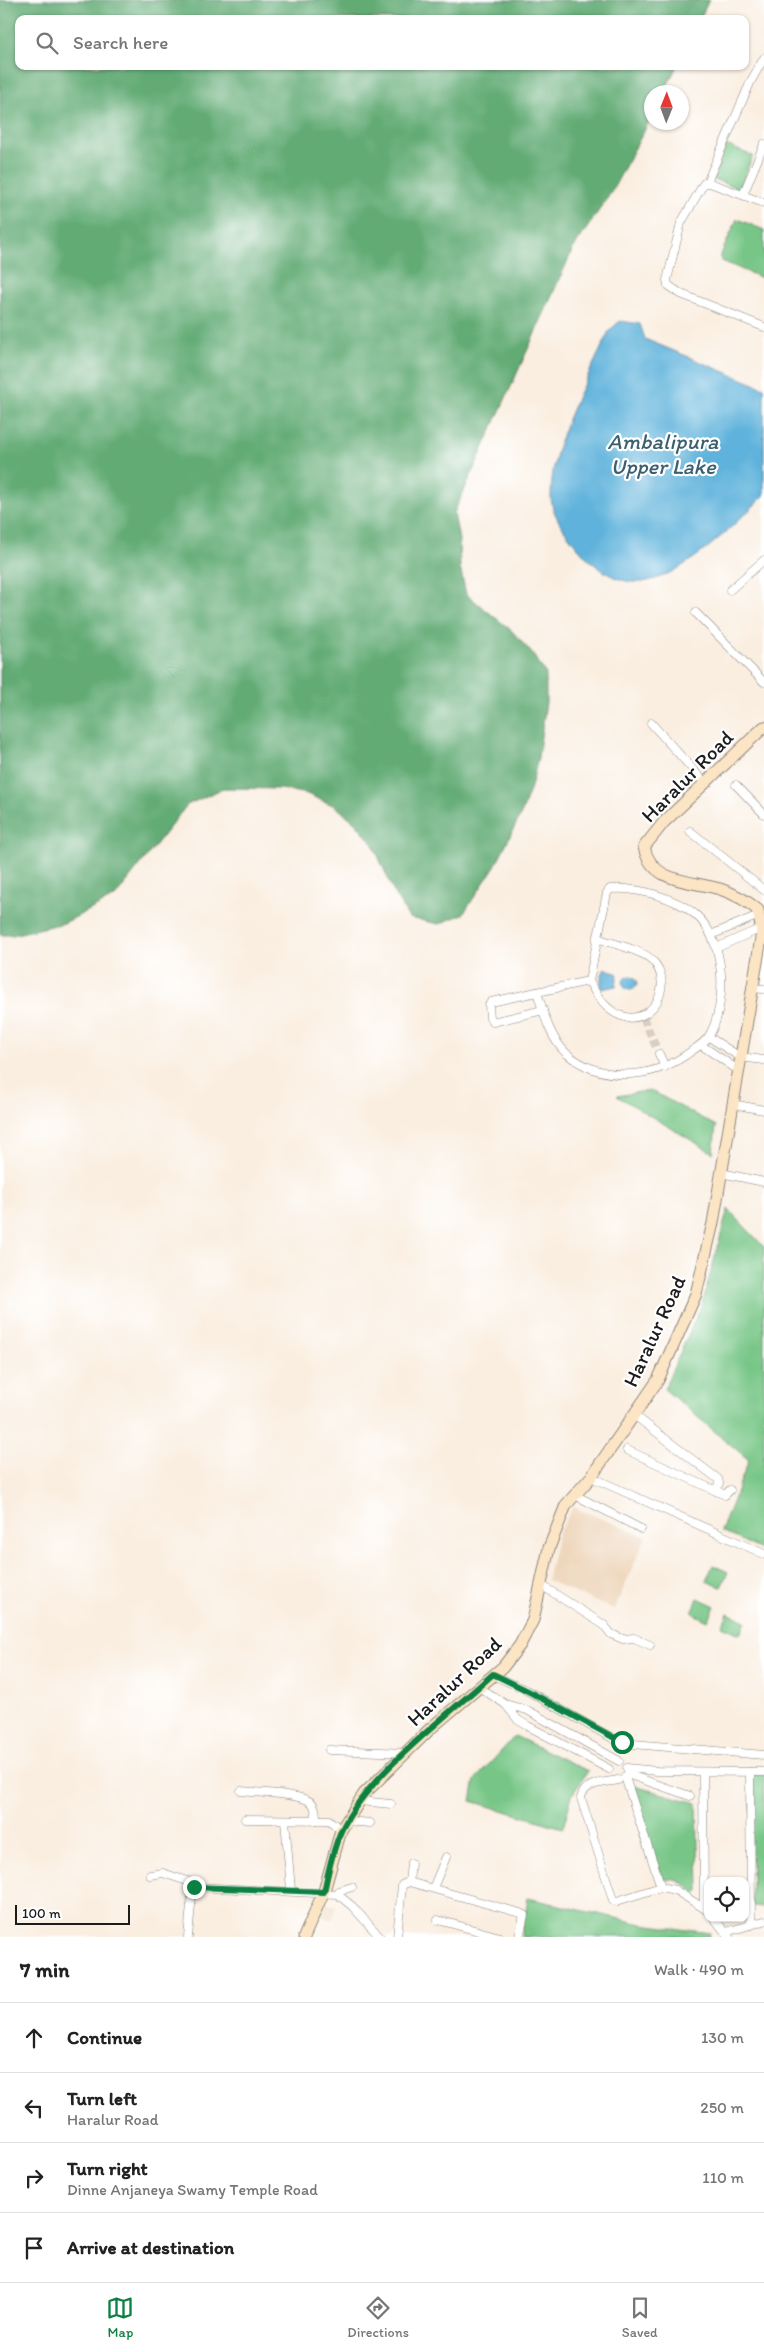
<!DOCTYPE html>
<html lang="en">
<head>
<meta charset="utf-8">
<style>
  :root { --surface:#fff; --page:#f2f2f2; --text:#222; --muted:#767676; --line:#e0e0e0; --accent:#0b8043 }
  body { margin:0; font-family:Itim,sans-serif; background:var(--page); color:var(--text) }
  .controls { position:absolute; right:15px; bottom:15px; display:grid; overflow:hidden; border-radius:10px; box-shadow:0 1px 4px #0004 }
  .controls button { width:45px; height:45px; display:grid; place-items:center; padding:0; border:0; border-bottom:1px solid var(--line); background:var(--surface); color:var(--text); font:25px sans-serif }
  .compass { position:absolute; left:644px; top:85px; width:45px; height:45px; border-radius:50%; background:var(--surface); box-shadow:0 1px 4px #0004; rotate:1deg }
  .scale { position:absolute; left:15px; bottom:12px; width:115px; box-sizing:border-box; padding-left:5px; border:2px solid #1c1c1c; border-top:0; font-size:14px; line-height:18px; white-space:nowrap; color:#1c1c1c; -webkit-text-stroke:4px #fff; paint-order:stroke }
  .stop { position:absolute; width:15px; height:15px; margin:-11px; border:4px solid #0b8043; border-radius:50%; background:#fff }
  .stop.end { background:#0b8043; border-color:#fff; box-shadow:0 1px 5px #0008 }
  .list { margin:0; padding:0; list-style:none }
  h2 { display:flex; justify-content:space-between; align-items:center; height:65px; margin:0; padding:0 20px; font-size:21px }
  h2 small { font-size:16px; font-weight:400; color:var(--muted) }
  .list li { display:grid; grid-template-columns:32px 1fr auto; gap:15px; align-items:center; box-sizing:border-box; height:70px; padding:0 20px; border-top:1px solid var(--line) }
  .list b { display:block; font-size:19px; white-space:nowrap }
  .list p { margin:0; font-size:16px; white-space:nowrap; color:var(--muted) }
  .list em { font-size:16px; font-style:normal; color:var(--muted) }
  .icon { flex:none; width:28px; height:28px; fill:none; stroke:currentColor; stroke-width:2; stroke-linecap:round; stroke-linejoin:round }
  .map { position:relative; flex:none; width:764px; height:1937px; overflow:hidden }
  .search { position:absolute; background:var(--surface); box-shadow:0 1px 4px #0004; left:15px; right:15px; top:15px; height:55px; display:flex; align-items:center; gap:12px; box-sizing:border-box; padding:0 18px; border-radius:10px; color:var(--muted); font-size:19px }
  .sheet { height:345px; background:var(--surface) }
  nav { display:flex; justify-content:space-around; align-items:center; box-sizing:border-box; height:70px; border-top:1px solid var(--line); background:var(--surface); font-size:14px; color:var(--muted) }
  nav a { display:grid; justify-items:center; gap:2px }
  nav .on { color:var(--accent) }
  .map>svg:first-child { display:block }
</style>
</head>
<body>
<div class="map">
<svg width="764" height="1937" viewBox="0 0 764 1937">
  <rect width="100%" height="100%" fill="#fff"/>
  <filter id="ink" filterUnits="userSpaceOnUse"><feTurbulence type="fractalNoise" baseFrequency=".02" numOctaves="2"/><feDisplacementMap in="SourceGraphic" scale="10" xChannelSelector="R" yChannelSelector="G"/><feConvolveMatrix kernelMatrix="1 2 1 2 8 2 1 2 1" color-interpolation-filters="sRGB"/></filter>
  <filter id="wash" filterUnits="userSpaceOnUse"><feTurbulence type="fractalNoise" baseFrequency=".0096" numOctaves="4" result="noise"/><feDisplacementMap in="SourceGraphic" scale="20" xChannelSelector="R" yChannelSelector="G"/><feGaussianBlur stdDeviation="1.12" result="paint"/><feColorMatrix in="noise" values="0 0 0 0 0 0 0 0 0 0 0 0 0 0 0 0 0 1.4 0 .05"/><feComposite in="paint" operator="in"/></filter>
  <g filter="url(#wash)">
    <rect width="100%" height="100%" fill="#faeee0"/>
    <g fill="#eed6bb">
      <path d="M573,1507L646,1537L614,1610L547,1580L558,1534Z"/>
      <path d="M322,1901L336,1906L332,1920L319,1914Z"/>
    </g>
    <g fill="#78c687" stroke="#4a7152">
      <path d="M726,145L753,156L739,189L713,179Z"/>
      <path d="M737,219L764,230V279L722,261L720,257Z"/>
      <path d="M650,1090L716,1126L713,1153L617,1096Z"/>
      <path d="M728,1209L764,1247V1551L721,1531L749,1460L664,1389L702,1304Z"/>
      <path d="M713,1565L728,1572L721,1587L706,1581Z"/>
      <path d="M698,1598L715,1606L708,1621L692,1613Z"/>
      <path d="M728,1613L746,1621L740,1634L722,1626Z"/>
      <path d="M515,1736L588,1771L572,1795L563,1828L471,1801L475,1780Z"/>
      <path d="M751,1774H764V1907L752,1906Z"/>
      <path d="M630,1785L697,1803L699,1892L694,1894C685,1882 677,1878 663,1880Z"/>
      <path d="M528,1898L642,1924L710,1933L709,1937H521Z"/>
    </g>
    <path fill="#62ab74" stroke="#3f6448" d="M0,0H709L700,19H19V66H677L664,92H652L651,118L612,191L573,249L454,513L459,540L460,567L466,594L511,630L531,652L546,674V702L538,758L531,787L522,812L495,866L463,914L439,924L409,918L395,895L373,844L356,823L335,806L307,794L281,789L224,788L187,805L115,897L64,923L12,935H0Z"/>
    <g fill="#5fb2db" stroke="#3e677c">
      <path d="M620,321L640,324L645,339L764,388V496C734,524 671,592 626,581C608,577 592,564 580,550C568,536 550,514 551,494C552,436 586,383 609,331Z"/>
      <path d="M605,968L618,974L616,986L601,989V977Z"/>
      <circle cx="630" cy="983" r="7"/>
    </g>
  </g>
  <g filter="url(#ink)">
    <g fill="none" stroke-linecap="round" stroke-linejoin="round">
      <path stroke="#d9cec3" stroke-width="8" stroke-dasharray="8 4" stroke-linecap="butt" d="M643,1017L659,1054"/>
      <defs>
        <g id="street">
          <path d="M707,182L751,81L764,58"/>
          <path d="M743,195L764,144"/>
          <path d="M764,203L710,183H704L681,223L667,280L668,285L681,294L764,327"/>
          <path d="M730,590L764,560"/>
          <path d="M696,613L764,682"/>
          <path d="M651,723L705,783"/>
          <path d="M736,785L764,814"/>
          <path d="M690,831L764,890"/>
          <path d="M610,889C637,887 675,897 696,915C726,941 728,1003 709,1036C704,1044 694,1049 686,1055C650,1079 601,1083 566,1053C549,1037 544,1013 537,992L589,981L607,893Z"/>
          <path d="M711,935L759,915"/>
          <path d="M716,948L764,927"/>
          <path d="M589,981C627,1059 686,993 651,959C641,950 611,943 597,938"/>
          <path d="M751,988L764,989"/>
          <path d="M537,992L491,1002L489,1005L490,1018L493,1022L543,1010"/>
          <path d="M709,1037L740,1057L764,1060"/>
          <path d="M701,1045L738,1070"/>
          <path d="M659,1054L665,1067"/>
          <path d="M732,1104L764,1110"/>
          <path d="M721,1173L764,1182"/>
          <path d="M634,1415L718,1479L719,1483L716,1491"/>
          <path d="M627,1450L725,1495L730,1490"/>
          <path d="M591,1477L764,1554"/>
          <path d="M575,1495L641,1529"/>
          <path d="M541,1585L604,1625L611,1634L623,1639L634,1638L650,1645"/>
          <path d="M493,1675L526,1690L621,1743L764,1755"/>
          <path d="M479,1687L505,1704L527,1710L619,1761"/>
          <path d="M506,1705L518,1720L528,1726L609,1769"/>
          <path d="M329,1750L406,1753"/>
          <path d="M627,1768L657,1771L764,1772"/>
          <path d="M703,1772L704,1906"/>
          <path d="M750,1772L751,1925"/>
          <path d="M627,1774L690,1796"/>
          <path d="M625,1777L661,1887"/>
          <path d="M618,1780C605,1783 584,1782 581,1798L613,1900L617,1901L661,1887L675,1890L708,1911"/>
          <path d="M241,1791C257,1793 298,1793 311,1802C316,1806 316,1814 316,1820"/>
          <path d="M360,1801L391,1804"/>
          <path d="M245,1819L329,1820L341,1830"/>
          <path d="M285,1820L291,1890"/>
          <path d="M347,1821L370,1823"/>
          <path d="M150,1875L163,1873L193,1883L188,1937"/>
          <path d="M409,1882L411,1863"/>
          <path d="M194,1887L337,1894L352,1906L380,1937"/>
          <path d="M433,1888L446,1857"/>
          <path d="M337,1894L339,1891L352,1887"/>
          <path d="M714,1918L729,1937"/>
          <path d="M438,1920L500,1937"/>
          <path d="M726,1932L764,1921"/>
          <path d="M397,1937L402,1885L409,1882L520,1913L524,1915L519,1937"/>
        </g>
        <path id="secondary" d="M304,1937L324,1891L341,1830L364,1794L431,1728L503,1667L520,1645L533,1620L549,1548L566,1505L591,1477L658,1380L696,1294L713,1223L762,932L758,910C746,900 735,894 720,889C690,880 652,884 644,847L664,822L764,727"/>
      </defs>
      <use href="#street" stroke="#8b857e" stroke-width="9"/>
      <use href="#secondary" stroke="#8b857e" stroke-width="13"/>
      <use href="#street" stroke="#fff" stroke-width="8"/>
      <use href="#secondary" stroke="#fce5c4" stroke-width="11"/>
    </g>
  </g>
  <g fill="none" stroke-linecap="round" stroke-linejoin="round" filter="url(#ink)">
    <path stroke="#0b8043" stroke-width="6" d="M194,1887L324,1892C328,1872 333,1848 342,1829C371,1772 445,1718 493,1674L526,1690L622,1742"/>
  </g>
  <g text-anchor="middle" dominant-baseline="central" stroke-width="4.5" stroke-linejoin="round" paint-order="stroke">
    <g font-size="21" fill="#1c1c1c" stroke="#fff">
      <text transform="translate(687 776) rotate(-45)">Haralur Road</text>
      <text transform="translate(654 1331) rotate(-65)">Haralur Road</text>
      <text transform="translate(454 1681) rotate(-43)">Haralur Road</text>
    </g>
    <g font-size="22" font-style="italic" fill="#3a6072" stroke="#fff">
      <text x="663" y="441">Ambalipura<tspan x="663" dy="25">Upper Lake</tspan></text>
    </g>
  </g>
</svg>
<div class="controls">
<button><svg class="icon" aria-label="locate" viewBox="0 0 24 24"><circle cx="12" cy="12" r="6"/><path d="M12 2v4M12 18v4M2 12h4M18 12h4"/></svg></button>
</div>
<svg class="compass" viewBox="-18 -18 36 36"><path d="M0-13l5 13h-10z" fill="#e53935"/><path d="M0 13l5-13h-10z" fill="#767676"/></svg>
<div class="scale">100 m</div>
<div class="stop" style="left:622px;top:1742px"></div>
<div class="stop end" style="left:194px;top:1887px"></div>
<div class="search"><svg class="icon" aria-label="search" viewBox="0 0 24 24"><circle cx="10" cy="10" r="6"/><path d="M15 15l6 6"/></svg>Search here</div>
</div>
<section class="sheet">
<h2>7 min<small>Walk · 490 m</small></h2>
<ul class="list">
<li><svg class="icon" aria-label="ahead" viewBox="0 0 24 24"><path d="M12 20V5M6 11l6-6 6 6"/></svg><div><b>Continue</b></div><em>130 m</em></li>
<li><svg class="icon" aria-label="left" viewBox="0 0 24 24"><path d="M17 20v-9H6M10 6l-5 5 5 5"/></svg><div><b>Turn left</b><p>Haralur Road</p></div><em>250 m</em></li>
<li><svg class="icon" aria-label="right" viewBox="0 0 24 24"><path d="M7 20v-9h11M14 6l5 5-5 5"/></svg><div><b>Turn right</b><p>Dinne Anjaneya Swamy Temple Road</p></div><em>110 m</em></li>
<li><svg class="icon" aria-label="arrive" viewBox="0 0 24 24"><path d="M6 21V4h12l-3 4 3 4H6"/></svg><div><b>Arrive at destination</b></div></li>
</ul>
</section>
<nav>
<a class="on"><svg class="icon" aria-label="map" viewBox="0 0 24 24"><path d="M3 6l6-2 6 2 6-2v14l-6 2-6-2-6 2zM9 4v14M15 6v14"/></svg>Map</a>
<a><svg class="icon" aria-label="directions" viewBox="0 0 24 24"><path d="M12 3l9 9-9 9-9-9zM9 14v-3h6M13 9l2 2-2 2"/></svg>Directions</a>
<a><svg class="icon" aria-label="saved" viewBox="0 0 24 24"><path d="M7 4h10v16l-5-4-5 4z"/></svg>Saved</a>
</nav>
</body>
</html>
